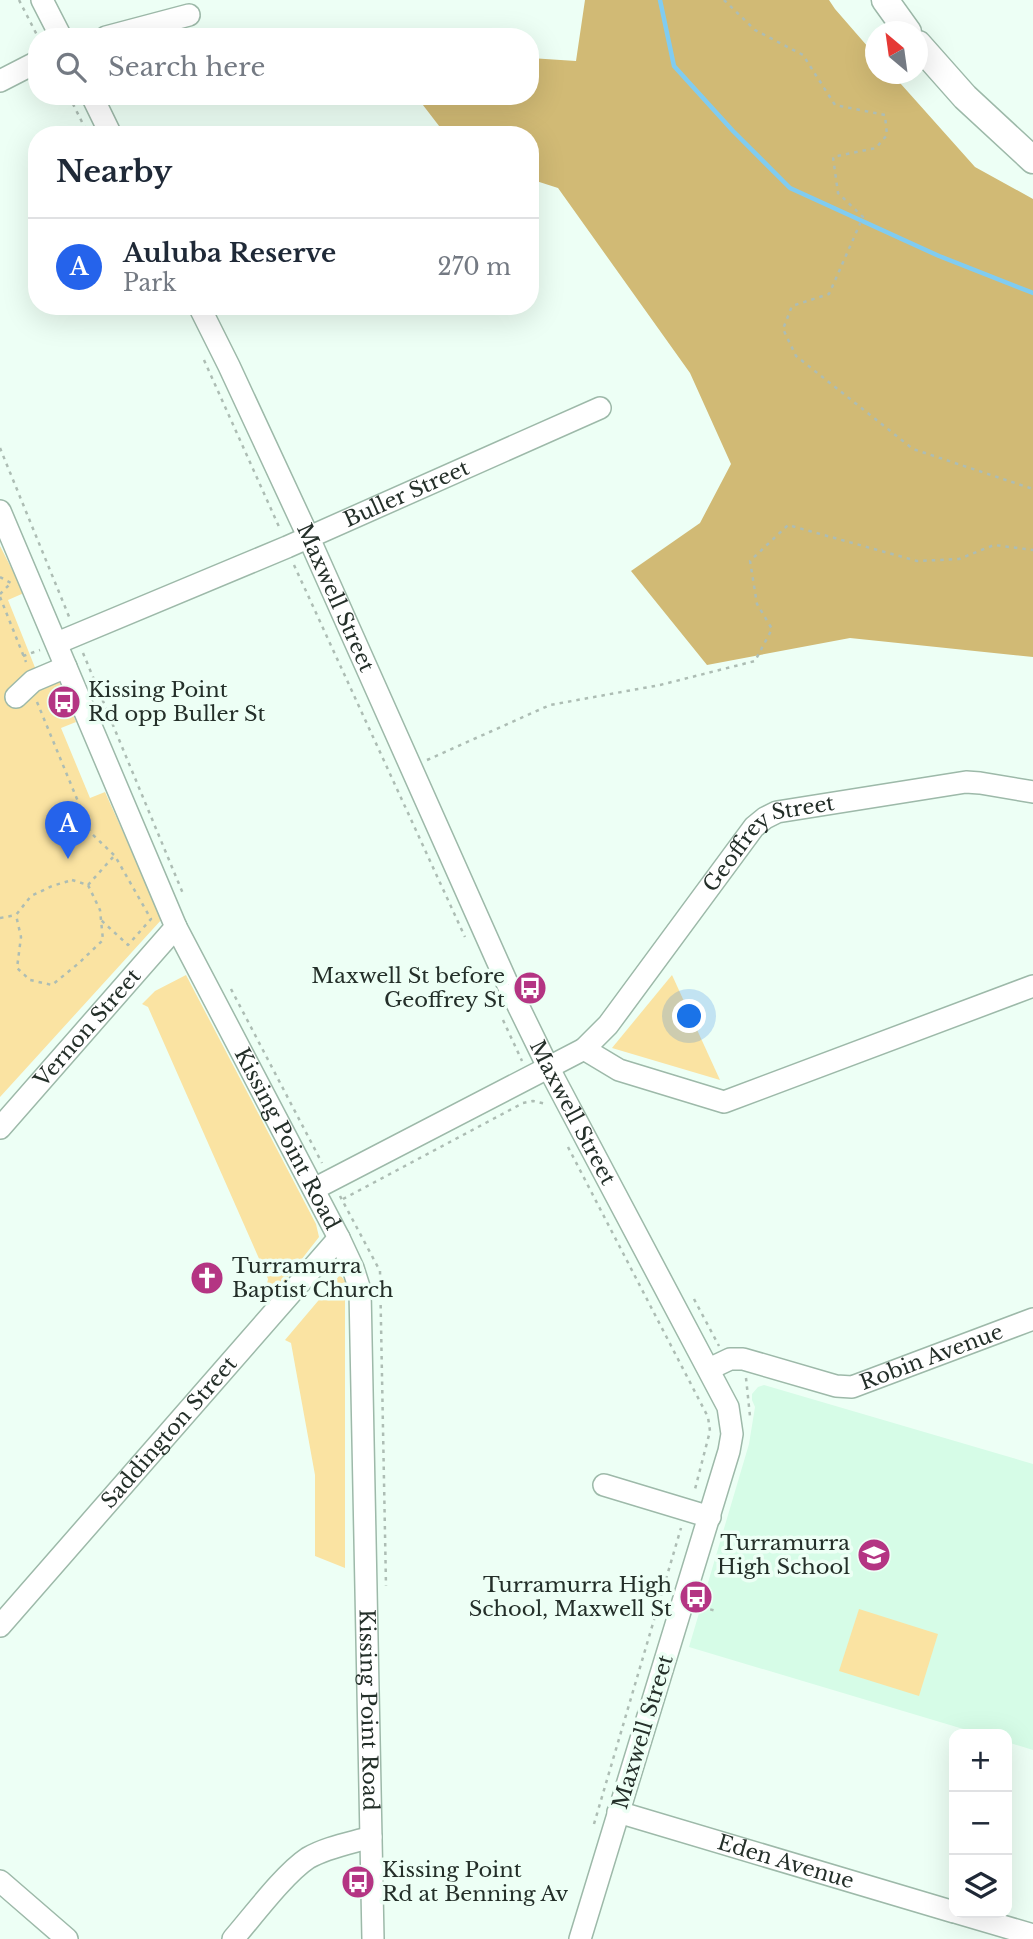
<!DOCTYPE html>
<html lang="en">
<head>
<meta charset="utf-8">
<style>
  :root { --surface:#fff; --page:#f6f6f7; --text:#1f2937; --muted:#747a83; --line:#e0e1e3; --accent:#2563eb }
  body { margin:0; font-family:"Libre Baskerville",serif; background:var(--page); color:var(--text) }
  .controls { position:absolute; right:21px; bottom:21px; display:grid; overflow:hidden; border-radius:14px; box-shadow:0 7px 28px #0002 }
  .controls button { width:63px; height:63px; display:grid; place-items:center; padding:0; border:0; border-bottom:2px solid var(--line); background:var(--surface); color:var(--text); font:35px sans-serif }
  .compass { position:absolute; left:865px; top:21px; width:63px; height:63px; border-radius:50%; background:var(--surface); box-shadow:0 7px 28px #0002; rotate:331deg }
  .you { position:absolute; left:690px; top:1017px; width:24px; height:24px; margin:-18px; border:5px solid #fff; border-radius:50%; background:#1a73e8; box-shadow:0 0 0 10px #1a73e833 }
  .badge { display:grid; place-items:center; width:46px; height:46px; border-radius:50%; background:var(--accent); color:#fff; font-size:23px; font-weight:700 }
  .pin { position:absolute; translate:-50% -58px; filter:drop-shadow(0 2px 4px #0008) }
  .pin::after { content:''; position:absolute; top:37px; width:24px; height:21px; background:inherit; clip-path:polygon(0 0,100% 0,50% 100%) }
  .list { margin:0; padding:0; list-style:none }
  h2 { display:flex; justify-content:space-between; align-items:center; height:91px; margin:0; padding:0 28px; font-size:30px }
  h2 small { font-size:23px; font-weight:400; color:var(--muted) }
  .list li { display:grid; grid-template-columns:46px 1fr auto; gap:21px; align-items:center; box-sizing:border-box; height:98px; padding:0 28px; border-top:2px solid var(--line) }
  .list b { display:block; font-size:26px; white-space:nowrap }
  .list p { margin:0; font-size:23px; white-space:nowrap; color:var(--muted) }
  .list em { font-size:23px; font-style:normal; color:var(--muted) }
  .icon { flex:none; width:38px; height:38px; fill:none; stroke:currentColor; stroke-width:2; stroke-linecap:round; stroke-linejoin:round }
  .map { position:relative; flex:none; width:1033px; height:1939px; overflow:hidden }
  .search { position:absolute; background:var(--surface); box-shadow:0 7px 28px #0002; left:28px; top:28px; width:511px; height:77px; display:flex; align-items:center; gap:18px; box-sizing:border-box; padding:0 24px; border-radius:28px; color:var(--muted); font-size:26px }
  .panel { position:absolute; background:var(--surface); box-shadow:0 7px 28px #0002; left:28px; top:126px; width:511px; height:189px; border-radius:28px }
  .map>svg:first-child { display:block }
</style>
</head>
<body>
<div class="map">
<svg width="1033" height="1939" viewBox="0 0 1033 1939">
  <rect width="100%" height="100%" fill="#edfff5"/>
  <path fill="#d6fce7" d="M764,1385L1033,1464V1750L1007,1742V1734H980L689,1647L749,1444L755,1407L752,1400V1394L758,1387Z"/>
  <g fill="#fae3a2">
    <path d="M0,546L24,593L8,600L42,685L58,679L76,722L61,728L90,798L105,792L162,919L0,1097Z"/>
    <path d="M186,975L316,1224L319,1237L273,1296L266,1289L268,1279L148,1007L142,1004L155,991Z"/>
    <path d="M672,975L720,1080L612,1048Z"/>
    <path d="M340,1275L345,1281V1568L315,1556V1475L291,1343L285,1340Z"/>
    <path d="M859,1609L938,1634L919,1696L839,1671Z"/>
  </g>
  <path fill="#d1ba75" d="M585,0H829L835,9L875,55L876,74H892L975,167L1033,199V657L850,638L707,665L631,571L700,523L731,464L690,373L558,188L530,179V135H446L416,96H530V58L576,61Z"/>
  <g fill="none" stroke-linecap="round" stroke-linejoin="round">
    <path stroke="#80ccf1" stroke-width="4.5" d="M660,0L674,66L733,131L790,188L939,256L1033,293"/>
    <defs>
      <g id="minor">
        <path d="M42,0L61,37"/>
        <path d="M106,37L189,15"/>
        <path d="M0,81L37,62"/>
        <path d="M92,96L111,135"/>
        <path id="s1" d="M199,306L229,366L308,536L508,985L548,1067L728,1407L732,1434L729,1451L580,1939"/>
        <path id="s2" d="M0,511L176,927L339,1238L353,1268L360,1290L373,1939"/>
        <path id="s3" d="M57,643L287,547L600,408"/>
        <path d="M16,697L33,681L66,667"/>
        <path d="M584,1049L619,1070L724,1102L1033,986"/>
        <path id="s4" d="M0,1128L176,927"/>
        <path id="s5" d="M314,1189L584,1049L608,1025L754,827L765,818L777,812L966,782L980,783L1033,792"/>
        <path id="s6" d="M709,1369L730,1359H743L836,1386L852,1387L1033,1319"/>
        <path d="M604,1485L710,1517"/>
        <path id="s7" d="M0,1626L339,1238"/>
        <path id="s8" d="M618,1812L954,1912"/>
        <path d="M0,1881L67,1939"/>
        <path d="M958,1913L1033,1935"/>
        <path d="M233,1939C253,1916 284,1874 308,1858C327,1847 351,1843 371,1837"/>
      </g>
      <g id="major">
        <path d="M885,0L908,32"/>
        <path d="M918,44L965,97L1033,160"/>
      </g>
    </defs>
    <use href="#minor" stroke="#9db9a9" stroke-width="24"/>
    <use href="#major" stroke="#9db9a9" stroke-width="29"/>
    <g stroke="#adbdb4" stroke-width="2.5" stroke-dasharray="3.5 5" stroke-linecap="butt">
      <path d="M19,0L38,37"/>
      <path d="M724,0L755,30L803,55L835,105L885,115L887,135L876,148L833,157L838,193L863,217L829,294L792,306L783,329L796,356L913,449L1033,489"/>
      <path d="M69,96L88,134"/>
      <path d="M204,360L280,529"/>
      <path d="M0,448L70,619"/>
      <path d="M294,565L465,937"/>
      <path d="M0,577L11,583"/>
      <path d="M0,594L10,584"/>
      <path d="M0,597L26,662"/>
      <path d="M83,653L184,896"/>
      <path d="M23,656L40,650"/>
      <path d="M37,702L91,833L115,856L151,919L128,945L101,920"/>
      <path d="M427,760L550,705L660,685L755,661L772,629L757,604L750,561L788,525L917,561L959,559L994,545L1033,550"/>
      <path d="M72,880L88,885L100,910L103,940L79,963L52,985L30,980L17,968L21,937L16,915L31,896L52,886Z"/>
      <path d="M88,885L114,856"/>
      <path d="M0,918L16,915"/>
      <path d="M231,989L322,1163"/>
      <path d="M503,1020L522,1061"/>
      <path d="M568,1147L708,1417L710,1431L694,1493"/>
      <path d="M340,1196L380,1271L386,1586"/>
      <path d="M343,1199L523,1103L533,1101L546,1104"/>
      <path d="M694,1299L719,1346"/>
      <path d="M746,1378L750,1416"/>
      <path d="M702,1607L716,1611"/>
      <path d="M594,1824L681,1528"/>
    </g>
    <use href="#minor" stroke="#fff" stroke-width="21"/>
    <use href="#major" stroke="#fff" stroke-width="26"/>
  </g>
  <defs>
    <symbol id="bus-disc" viewBox="-11 -11 22 22"><circle r="9.5" fill="#b43583" stroke="#edfff5"/><path d="M-5-6H5V4H4V6H2V4H-2V6H-4V4H-5ZM-3.5-4V0h7V-4ZM-3.5 1.2v1.5H-2V1.2ZM2 1.2v1.5H3.5V1.2Z" fill="#fff"/></symbol>
    <symbol id="church-disc" viewBox="-11 -11 22 22"><circle r="9.5" fill="#b43583" stroke="#edfff5"/><path d="M-1.2-6h2.4v3.5h3.3v2.4h-3.3V6h-2.4V-.1h-3.3v-2.4h3.3Z" fill="#fff"/></symbol>
    <symbol id="school-disc" viewBox="-11 -11 22 22"><circle r="9.5" fill="#b43583" stroke="#edfff5"/><path d="M0-5L7-2L0 1L-7-2ZM-4 1L0 2.5L4 1V4Q0 6-4 4Z" fill="#fff"/></symbol>
  </defs>
  <g fill-rule="evenodd">
    <use href="#bus-disc" x="45" y="683" width="38" height="38"/>
    <use href="#bus-disc" x="511" y="969" width="38" height="38"/>
    <use href="#church-disc" x="188" y="1259" width="38" height="38"/>
    <use href="#school-disc" x="855" y="1536" width="38" height="38"/>
    <use href="#bus-disc" x="677" y="1578" width="38" height="38"/>
    <use href="#bus-disc" x="339" y="1863" width="38" height="38"/>
  </g>
  <g text-anchor="middle" dominant-baseline="central" stroke-width="7" stroke-linejoin="round" paint-order="stroke">
    <g font-size="21" fill="#242f29" stroke="#edfff5">
      <text stroke="none"><textPath href="#s3" startOffset="380">Buller Street</textPath></text>
      <text stroke="none"><textPath href="#s1" startOffset="322">Maxwell Street</textPath></text>
      <text stroke="none"><textPath href="#s5" startOffset="588">Geoffrey Street</textPath></text>
      <text stroke="none"><textPath href="#s4" startOffset="133">Vernon Street</textPath></text>
      <text stroke="none"><textPath href="#s1" startOffset="889">Maxwell Street</textPath></text>
      <text stroke="none"><textPath href="#s2" startOffset="691">Kissing Point Road</textPath></text>
      <text stroke="none"><textPath href="#s6" startOffset="234">Robin Avenue</textPath></text>
      <text stroke="none"><textPath href="#s7" startOffset="257">Saddington Street</textPath></text>
      <text stroke="none"><textPath href="#s2" startOffset="1279">Kissing Point Road</textPath></text>
      <text transform="translate(643 1732) rotate(-73)">Maxwell Street</text>
      <text stroke="none"><textPath href="#s8" startOffset="175">Eden Avenue</textPath></text>
    </g>
    <g font-size="21" fill="#242f29" stroke="#edfff5" text-anchor="start">
      <text x="88" y="690">Kissing Point<tspan x="88" dy="24">Rd opp Buller St</tspan></text>
      <text x="505" y="976" text-anchor="end">Maxwell St before<tspan x="505" dy="24">Geoffrey St</tspan></text>
      <text x="232" y="1266">Turramurra<tspan x="232" dy="24">Baptist Church</tspan></text>
      <text x="850" y="1543" text-anchor="end">Turramurra<tspan x="850" dy="24">High School</tspan></text>
      <text x="672" y="1585" text-anchor="end">Turramurra High<tspan x="672" dy="24">School, Maxwell St</tspan></text>
      <text x="382" y="1870">Kissing Point<tspan x="382" dy="24">Rd at Benning Av</tspan></text>
    </g>
  </g>
</svg>
<div class="controls">
<button>+</button>
<button>−</button>
<button><svg class="icon" aria-label="layers" viewBox="0 0 24 24"><path d="M12 4l9 5-9 5-9-5zM3 14l9 5 9-5"/></svg></button>
</div>
<svg class="compass" viewBox="-18 -18 36 36"><path d="M0-13l5 13h-10z" fill="#e53935"/><path d="M0 13l5-13h-10z" fill="#747a83"/></svg>
<div class="you"></div>
<div class="pin badge" style="left:68px;top:859px">A</div>
<div class="search"><svg class="icon" aria-label="search" viewBox="0 0 24 24"><circle cx="10" cy="10" r="6"/><path d="M15 15l6 6"/></svg>Search here</div>
<section class="panel">
<h2>Nearby<small></small></h2>
<ul class="list">
<li><span class="badge">A</span><div><b>Auluba Reserve</b><p>Park</p></div><em>270 m</em></li>
</ul>
</section>
</div>
</body>
</html>
